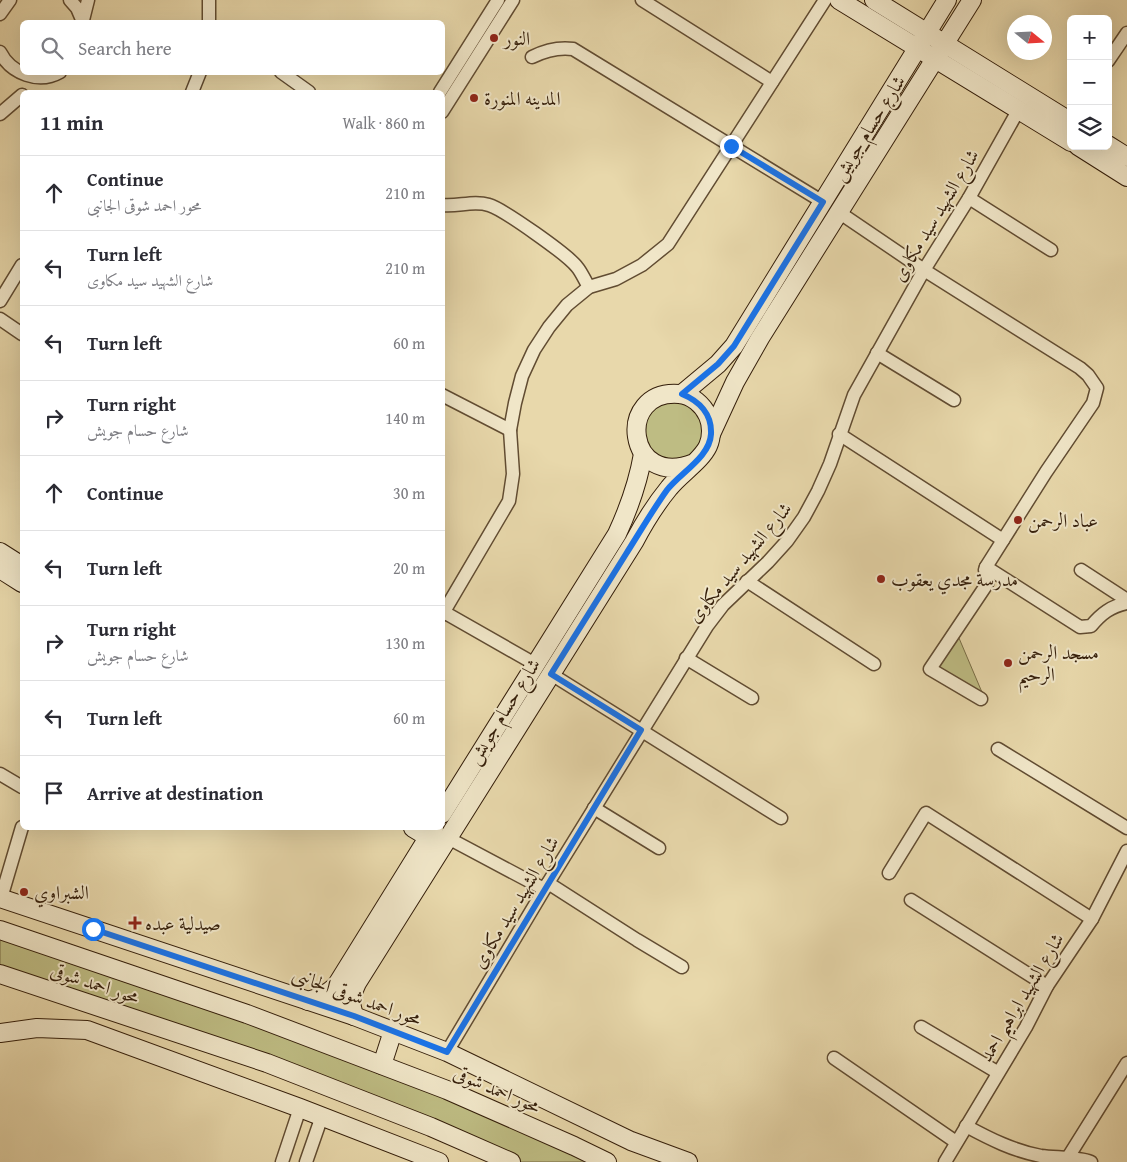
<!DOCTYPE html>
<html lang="en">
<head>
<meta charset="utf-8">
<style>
  :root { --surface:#fff; --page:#f7f7f7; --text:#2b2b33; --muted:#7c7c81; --line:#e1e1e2 }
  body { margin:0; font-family:"Gentium Book Plus",Amiri,serif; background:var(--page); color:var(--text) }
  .controls { position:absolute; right:15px; top:15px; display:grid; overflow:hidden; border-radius:8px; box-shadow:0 5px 20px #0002 }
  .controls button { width:45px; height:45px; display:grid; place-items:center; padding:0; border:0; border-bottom:1px solid var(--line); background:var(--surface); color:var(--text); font:25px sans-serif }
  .compass { position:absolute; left:1007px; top:15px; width:45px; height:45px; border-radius:50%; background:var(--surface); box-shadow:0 5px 20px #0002; rotate:108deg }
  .stop { position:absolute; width:15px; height:15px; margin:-11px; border:4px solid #1a73e8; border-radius:50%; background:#fff }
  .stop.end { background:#1a73e8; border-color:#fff; box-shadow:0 1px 5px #0008 }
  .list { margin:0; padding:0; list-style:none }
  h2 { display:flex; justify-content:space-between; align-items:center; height:65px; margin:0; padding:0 20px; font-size:21px }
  h2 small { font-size:16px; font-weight:400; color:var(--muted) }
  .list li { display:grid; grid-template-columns:32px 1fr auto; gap:15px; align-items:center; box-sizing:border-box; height:75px; padding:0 20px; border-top:1px solid var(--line) }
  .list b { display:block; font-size:19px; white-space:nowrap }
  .list p { margin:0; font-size:16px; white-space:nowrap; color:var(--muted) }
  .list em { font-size:16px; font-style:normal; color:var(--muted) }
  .icon { flex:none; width:28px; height:28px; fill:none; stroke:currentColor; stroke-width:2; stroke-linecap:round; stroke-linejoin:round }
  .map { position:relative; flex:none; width:1127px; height:1162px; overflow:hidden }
  .search { position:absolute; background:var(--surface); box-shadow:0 5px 20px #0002; left:20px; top:20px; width:425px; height:55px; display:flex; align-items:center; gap:12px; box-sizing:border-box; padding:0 18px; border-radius:8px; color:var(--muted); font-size:19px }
  .panel { position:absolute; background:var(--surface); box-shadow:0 5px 20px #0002; left:20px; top:90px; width:425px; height:740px; border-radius:8px }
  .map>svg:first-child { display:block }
</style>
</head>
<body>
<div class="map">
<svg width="1127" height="1162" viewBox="0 0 1127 1162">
  <rect width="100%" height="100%" fill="#e8d8ab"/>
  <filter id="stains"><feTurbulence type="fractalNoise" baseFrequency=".004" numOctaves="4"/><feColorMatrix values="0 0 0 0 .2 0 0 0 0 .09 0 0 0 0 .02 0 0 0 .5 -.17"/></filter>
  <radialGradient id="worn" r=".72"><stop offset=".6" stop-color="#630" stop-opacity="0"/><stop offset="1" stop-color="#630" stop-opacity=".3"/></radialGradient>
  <g fill="#bebc83" stroke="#796d46">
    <path d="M657,397L704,409L702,456L654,463L639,416Z"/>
    <path d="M956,631L984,697L930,669Z"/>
    <path d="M0,930L247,1014L607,1162H512L0,974Z"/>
  </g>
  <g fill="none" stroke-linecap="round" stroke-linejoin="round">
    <defs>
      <g id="street">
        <path d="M70,0L77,8L83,22"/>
        <path d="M642,0L772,82"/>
        <path d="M0,14L10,0"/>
        <path d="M83,20L88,0"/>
        <path d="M209,22V0"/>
        <path d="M0,52C11,74 39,84 60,72"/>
        <path d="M532,57C546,50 558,47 573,49L823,202"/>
        <path d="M1108,61L1127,33"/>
        <path d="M281,72L309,92"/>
        <path d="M192,92L200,72"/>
        <path d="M440,92L498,0"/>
        <path d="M442,112L513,0"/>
        <path d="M0,114L22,95"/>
        <path d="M969,198L1051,250"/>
        <path d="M442,205C458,207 473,200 489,205C503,209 568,255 577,267C582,273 585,281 589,287"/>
        <path d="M840,213L924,270L1080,368L1088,375L1097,388L1093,403L1046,472L986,567L985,570L988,578L987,584L930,669L981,699"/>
        <path d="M0,301L22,265"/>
        <path d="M0,319L22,334"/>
        <path d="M877,353L954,400"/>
        <path d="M442,395L510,430"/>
        <path d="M839,434L1003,540"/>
        <path d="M986,567L1080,627L1091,626C1101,614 1111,606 1127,603"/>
        <path d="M1081,570L1127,600"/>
        <path d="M747,581L874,664"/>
        <path d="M442,611L535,664"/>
        <path d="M442,615L509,501L513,474L510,430L515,403L522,376L534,350L549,327L567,305L589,287L616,279L642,265L668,244L825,0"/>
        <path d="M686,658L752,698"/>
        <path d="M551,674L781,818"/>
        <path d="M998,749L1127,828"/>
        <path d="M0,774L22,787"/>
        <path d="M594,808L659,848"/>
        <path d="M448,838L544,889"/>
        <path d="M889,873L926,813L1092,919"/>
        <path d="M548,883L637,940L682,967"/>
        <path d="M1,898L22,827"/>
        <path d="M911,900L1047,986"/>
        <path d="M921,1027L997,1072"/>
        <path d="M447,1052L548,883L707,626L723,605L768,562L787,541L804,517L818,491L830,464L854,395L924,270L969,198L1019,109"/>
        <path d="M834,1058L956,1142"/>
        <path d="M966,1126C990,1139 1014,1151 1041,1156C1056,1158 1078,1157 1091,1162"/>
        <path d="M1067,1159L1127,1063"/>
        <path d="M282,1162L300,1108"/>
        <path d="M306,1162L322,1116"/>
        <path d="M945,1162L1026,1027L1047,986L1092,919L1127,851"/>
      </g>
      <g id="secondary">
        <path d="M839,0L1071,142"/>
        <path d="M874,0L1071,122"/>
        <path d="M1108,145L1127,157"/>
        <path d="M1078,146L1127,177"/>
        <path d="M682,394L718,364L734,346L947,0"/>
        <path d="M711,434L735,382L760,338L972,0"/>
        <path d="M0,552L22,566"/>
        <path d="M0,569L22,583"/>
        <path d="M442,814L617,534C629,508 638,483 643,454"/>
        <path d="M413,828L428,837L439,839"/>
        <path d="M0,898L354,1016L447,1052L631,1141L688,1162"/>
        <path d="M0,930L247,1014L447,1090L574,1146L607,1162"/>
        <path d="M0,974L267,1063L431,1127L511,1162"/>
        <path d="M308,1001C320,998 327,994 336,986L434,828"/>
        <path d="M354,1016L350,999L357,983L634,542C644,523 655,505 669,488C680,474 701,461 708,446C712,437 712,425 708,416C703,405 692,395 679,394C615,389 626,490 694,463"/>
        <path d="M0,1033L37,1028L87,1030L300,1108L439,1162"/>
        <path d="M382,1065L393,1031"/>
      </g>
    </defs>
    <use href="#street" stroke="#614c32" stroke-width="15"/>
    <use href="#secondary" stroke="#341e0a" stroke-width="20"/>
    <use href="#street" stroke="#f0e6c8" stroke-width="12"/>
    <use href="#secondary" stroke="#f0e6c8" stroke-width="18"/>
  </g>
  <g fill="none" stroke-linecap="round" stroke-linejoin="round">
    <path stroke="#1a73e8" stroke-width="6" d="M93,929L354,1016L447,1052L641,730L551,674C576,634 601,594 626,554C640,532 652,511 667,490C680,473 710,457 711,434C712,414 699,401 682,394L718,364L734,346L823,202L731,146"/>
  </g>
  <g fill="#8f2418" stroke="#f0e6c8" stroke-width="2">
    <circle cx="494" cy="38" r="5"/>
    <circle cx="474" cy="98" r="5"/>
    <circle cx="1018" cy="520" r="5"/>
    <circle cx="881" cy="579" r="5"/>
    <circle cx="1008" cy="663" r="5"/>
    <circle cx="24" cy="892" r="5"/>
    <path d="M132.5 915.5h5v5h5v5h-5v5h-5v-5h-5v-5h5z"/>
  </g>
  <g text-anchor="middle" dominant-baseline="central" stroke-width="4" stroke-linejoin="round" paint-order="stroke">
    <g font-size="19" fill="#341e0a" stroke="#f0e6c8" text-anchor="start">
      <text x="504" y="38">النور</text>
      <text x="484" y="98">المدينه المنورة</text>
      <text x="1028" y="520">عباد الرحمن</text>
      <text x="891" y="579">مدرسة مجدي يعقوب</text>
      <text x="1018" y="652">مسجد الرحمن<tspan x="1018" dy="22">الرحيم</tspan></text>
      <text x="34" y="892">الشبراوي</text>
      <text x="145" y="923">صيدلية عبده</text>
    </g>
    <g font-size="19" fill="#341e0a" stroke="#f0e6c8">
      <text transform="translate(868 128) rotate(-58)">شارع حسام جويش</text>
      <text transform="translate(935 215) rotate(-59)">شارع الشهيد سيد مكاوى</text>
      <text transform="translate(739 562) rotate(-50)">شارع الشهيد سيد مكاوى</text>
      <text transform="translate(503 711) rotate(-58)">شارع حسام جويش</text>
      <text transform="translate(515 902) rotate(-59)">شارع الشهيد سيد مكاوى</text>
      <text transform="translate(95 983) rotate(18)">محور احمد شوقى</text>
      <text transform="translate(357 996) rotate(20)">محور احمد شوقى الجانبى</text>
      <text transform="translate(1021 997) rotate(-59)">شارع الشهيد ابراهيم احمد</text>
      <text transform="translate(497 1089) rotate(23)">محور احمد شوقى</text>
    </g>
  </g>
  <rect width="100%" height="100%" filter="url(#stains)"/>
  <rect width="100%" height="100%" fill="url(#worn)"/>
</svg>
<div class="controls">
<button>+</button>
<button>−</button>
<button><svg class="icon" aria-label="layers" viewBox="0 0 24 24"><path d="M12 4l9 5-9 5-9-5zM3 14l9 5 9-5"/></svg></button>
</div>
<svg class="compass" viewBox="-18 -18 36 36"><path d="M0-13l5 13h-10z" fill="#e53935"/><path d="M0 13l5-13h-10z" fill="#7c7c81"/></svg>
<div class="stop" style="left:93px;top:929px"></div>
<div class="stop end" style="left:731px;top:146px"></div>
<div class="search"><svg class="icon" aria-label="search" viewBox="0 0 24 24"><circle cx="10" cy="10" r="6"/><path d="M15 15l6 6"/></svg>Search here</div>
<section class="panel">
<h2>11 min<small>Walk · 860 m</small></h2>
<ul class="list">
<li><svg class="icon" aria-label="ahead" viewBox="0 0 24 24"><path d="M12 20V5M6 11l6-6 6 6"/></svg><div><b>Continue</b><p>محور احمد شوقى الجانبى</p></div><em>210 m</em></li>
<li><svg class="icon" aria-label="left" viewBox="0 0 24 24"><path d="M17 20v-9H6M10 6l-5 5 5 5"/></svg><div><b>Turn left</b><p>شارع الشهيد سيد مكاوى</p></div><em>210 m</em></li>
<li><svg class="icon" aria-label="left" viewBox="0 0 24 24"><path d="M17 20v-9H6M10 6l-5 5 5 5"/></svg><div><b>Turn left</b></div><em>60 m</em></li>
<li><svg class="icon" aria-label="right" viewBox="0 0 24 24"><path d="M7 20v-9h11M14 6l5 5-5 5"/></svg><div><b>Turn right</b><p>شارع حسام جويش</p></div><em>140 m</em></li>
<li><svg class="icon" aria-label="ahead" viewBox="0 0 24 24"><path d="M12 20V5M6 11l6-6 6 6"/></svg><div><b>Continue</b></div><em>30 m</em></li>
<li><svg class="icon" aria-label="left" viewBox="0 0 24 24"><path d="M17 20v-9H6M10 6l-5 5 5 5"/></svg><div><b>Turn left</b></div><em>20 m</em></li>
<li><svg class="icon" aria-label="right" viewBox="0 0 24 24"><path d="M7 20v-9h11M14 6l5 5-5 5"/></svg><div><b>Turn right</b><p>شارع حسام جويش</p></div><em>130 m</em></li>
<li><svg class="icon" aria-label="left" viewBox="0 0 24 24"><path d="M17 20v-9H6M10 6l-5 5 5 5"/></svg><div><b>Turn left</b></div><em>60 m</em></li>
<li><svg class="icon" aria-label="arrive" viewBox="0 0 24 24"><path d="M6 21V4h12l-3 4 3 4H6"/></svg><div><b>Arrive at destination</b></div></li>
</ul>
</section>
</div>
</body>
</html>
